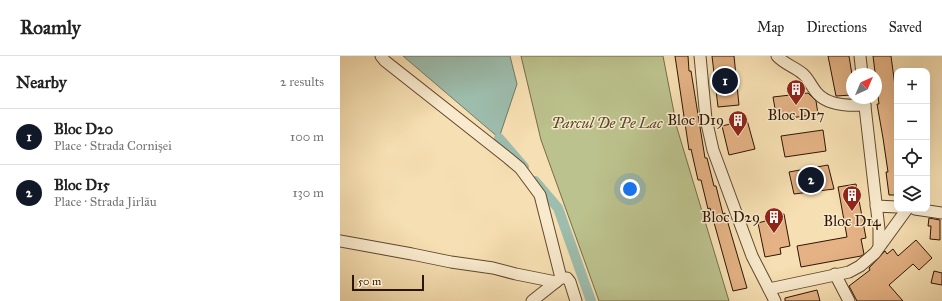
<!DOCTYPE html>
<html lang="en">
<head>
<meta charset="utf-8">
<style>
  :root { --surface:#fff; --page:#f6f6f6; --text:#222; --muted:#767676; --line:#e0e0e0; --accent:#111827 }
  body { margin:0; font-family:"IM FELL Great Primer",serif; background:var(--page); color:var(--text) }
  .controls { position:absolute; right:12px; top:12px; display:grid; overflow:hidden; border-radius:8px; box-shadow:0 4px 16px #0002 }
  .controls button { width:36px; height:36px; display:grid; place-items:center; padding:0; border:0; border-bottom:1px solid var(--line); background:var(--surface); color:var(--text); font:20px sans-serif }
  .compass { position:absolute; left:506px; top:12px; width:36px; height:36px; border-radius:50%; background:var(--surface); box-shadow:0 4px 16px #0002; rotate:44deg }
  .scale { position:absolute; left:12px; bottom:10px; width:72px; box-sizing:border-box; padding-left:4px; border:2px solid #2e1503; border-top:0; font-size:11px; line-height:14px; white-space:nowrap; color:#2e1503; -webkit-text-stroke:3px #f9eacd; paint-order:stroke }
  .you { position:absolute; left:290px; top:133px; width:14px; height:14px; margin:-10px; border:3px solid #fff; border-radius:50%; background:#1a73e8; box-shadow:0 0 0 6px #1a73e833 }
  .badge { display:grid; place-items:center; width:26px; height:26px; border-radius:50%; background:var(--accent); color:#fff; font-size:13px; font-weight:700 }
  .pin { position:absolute; translate:-50% -50%; border:2px solid #fff; box-shadow:0 1px 4px #0006 }
  .list { margin:0; padding:0; list-style:none }
  h2 { display:flex; justify-content:space-between; align-items:center; height:52px; margin:0; padding:0 16px; font-size:17px }
  h2 small { font-size:13px; font-weight:400; color:var(--muted) }
  .list li { display:grid; grid-template-columns:26px 1fr auto; gap:12px; align-items:center; box-sizing:border-box; height:56px; padding:0 16px; border-top:1px solid var(--line) }
  .list b { display:block; font-size:15px; white-space:nowrap }
  .list p { margin:0; font-size:13px; white-space:nowrap; color:var(--muted) }
  .list em { font-size:13px; font-style:normal; color:var(--muted) }
  .icon { flex:none; width:22px; height:22px; fill:none; stroke:currentColor; stroke-width:2; stroke-linecap:round; stroke-linejoin:round }
  .map { position:relative; flex:none; width:602px; height:245px; overflow:hidden }
  header { display:flex; align-items:center; gap:24px; box-sizing:border-box; height:56px; padding:0 20px; background:var(--surface); border-bottom:1px solid var(--line) }
  header strong { font-size:19px }
  nav { display:flex; gap:22px; margin-inline-start:auto; font-size:14px }
  main { display:flex }
  aside { flex:1; background:var(--surface) }
  .map>svg:first-child { display:block }
</style>
</head>
<body>
<header>
<strong>Roamly</strong>
<nav><a>Map</a><a>Directions</a><a>Saved</a></nav>
</header>
<main>
<aside>
<h2>Nearby<small>2 results</small></h2>
<ul class="list">
<li><span class="badge">1</span><div><b>Bloc D20</b><p>Place · Strada Cornișei</p></div><em>100 m</em></li>
<li><span class="badge">2</span><div><b>Bloc D15</b><p>Place · Strada Jirlău</p></div><em>130 m</em></li>
</ul>
</aside>
<div class="map">
<svg width="602" height="245" viewBox="0 0 602 245">
  <rect width="100%" height="100%" fill="#f6dfb2"/>
  <filter id="stains"><feTurbulence type="fractalNoise" baseFrequency=".005" numOctaves="4"/><feColorMatrix values="0 0 0 0 .2 0 0 0 0 .09 0 0 0 0 .02 0 0 0 .5 -.17"/></filter>
  <radialGradient id="worn" r=".72"><stop offset=".6" stop-color="#630" stop-opacity="0"/><stop offset="1" stop-color="#630" stop-opacity=".3"/></radialGradient>
  <path fill="#bcc28d" stroke="#756c48" d="M181,0H323L337,72L389,245H259L201,84Z"/>
  <path fill="#9dbdad" stroke="#717a69" d="M63,0H170L177,28L159,82Z"/>
  <g fill="none" stroke-linecap="round" stroke-linejoin="round">
    <g stroke="#9dbdad" stroke-width="10">
      <path d="M159,82L184,111"/>
      <path d="M195,125L218,152L251,245"/>
    </g>
  </g>
  <g fill="#e4b284" stroke="#2e1503">
    <path d="M335,0H348L349,15H351L365,102H367L374,130H376L383,158L385,157L407,232L393,235L370,152L368,153L361,124H358L351,93L349,94Z"/>
    <path d="M372,0H394L399,49L378,51Z"/>
    <path d="M488,0H509L512,19V39L496,40Z"/>
    <path d="M533,0H551L557,45V139H549L546,116H548L543,82L537,48H539Z"/>
    <path d="M468,37L476,45L478,58L437,64L433,41Z"/>
    <path d="M407,64L415,93L389,99L382,70Z"/>
    <path d="M483,74L486,95L445,101L441,80Z"/>
    <path d="M488,109L494,133L454,138L449,116Z"/>
    <path d="M516,128L526,182L521,183L524,198L521,200L461,211L457,190L507,181L498,131Z"/>
    <path d="M444,158L450,190L440,192L441,198L425,201L418,167L429,164L428,161Z"/>
    <path d="M589,162L600,164V184L590,183L591,170H588Z"/>
    <path d="M576,184L592,202L579,214L573,208L549,229L563,245H517L509,230L530,214L529,212L545,195L547,198L553,193L558,200Z"/>
    <path d="M594,215L602,217V229L591,227Z"/>
    <path d="M477,234L480,245H445V242Z"/>
  </g>
  <g fill="none" stroke-linecap="round" stroke-linejoin="round">
    <defs>
      <g id="minor">
        <path d="M41,0L45,5L168,102L180,112L200,139L221,222"/>
        <path d="M360,0L366,63L373,94L412,200L435,245"/>
        <path d="M437,0C444,8 455,11 463,18C469,23 472,32 478,38C489,50 510,50 525,49"/>
        <path d="M520,0L522,18"/>
        <path d="M524,42L539,173V190"/>
        <path d="M536,150L557,151"/>
        <path d="M575,153L602,157"/>
        <path d="M0,185L72,198L111,206L153,212L176,218L216,226"/>
        <path d="M495,218L509,245"/>
        <path d="M429,233L509,216L520,210L535,197L567,153"/>
        <path d="M192,245L221,222H227L230,226L236,245"/>
      </g>
    </defs>
    <use href="#minor" stroke="#60482f" stroke-width="13"/>
    <use href="#minor" stroke="#f9eacd" stroke-width="11"/>
  </g>
  <defs>
    <symbol id="building-pin" viewBox="-11 -11 22 30"><path d="M0 17L-7.5 6A9.5 9.5 0 1 1 7.5 6Z" fill="#8f2418" stroke="#f9eacd"/><path d="M-4-6H4V6H1V3H-1V6H-4ZM-2.5-4.3h1.7v1.8h-1.7ZM.8-4.3h1.7v1.8H.8ZM-2.5-1h1.7V.8h-1.7ZM.8-1h1.7V.8H.8Z" fill="#fff"/></symbol>
  </defs>
  <g fill-rule="evenodd">
    <use href="#building-pin" x="445" y="22" width="22" height="30"/>
    <use href="#building-pin" x="387" y="53" width="22" height="30"/>
    <use href="#building-pin" x="501" y="128" width="22" height="30"/>
    <use href="#building-pin" x="423" y="150" width="22" height="30"/>
  </g>
  <g text-anchor="middle" dominant-baseline="central" stroke-width="3" stroke-linejoin="round" paint-order="stroke">
    <g font-size="15" fill="#2e1503" stroke="#f9eacd">
      <text x="456" y="59">Bloc D17</text>
      <text x="384" y="64" text-anchor="end">Bloc D19</text>
      <text x="420" y="161" text-anchor="end">Bloc D29</text>
      <text x="512" y="165">Bloc D14</text>
    </g>
    <g font-size="15" font-style="italic" fill="#59492c" stroke="#f9eacd">
      <text x="267" y="67">Parcul De Pe Lac</text>
    </g>
  </g>
  <rect width="100%" height="100%" filter="url(#stains)"/>
  <rect width="100%" height="100%" fill="url(#worn)"/>
</svg>
<div class="controls">
<button>+</button>
<button>−</button>
<button><svg class="icon" aria-label="locate" viewBox="0 0 24 24"><circle cx="12" cy="12" r="6"/><path d="M12 2v4M12 18v4M2 12h4M18 12h4"/></svg></button>
<button><svg class="icon" aria-label="layers" viewBox="0 0 24 24"><path d="M12 4l9 5-9 5-9-5zM3 14l9 5 9-5"/></svg></button>
</div>
<svg class="compass" viewBox="-18 -18 36 36"><path d="M0-13l5 13h-10z" fill="#e53935"/><path d="M0 13l5-13h-10z" fill="#767676"/></svg>
<div class="scale">50 m</div>
<div class="you"></div>
<div class="pin badge" style="left:385px;top:25px">1</div>
<div class="pin badge" style="left:471px;top:124px">2</div>
</div>
</main>
</body>
</html>
